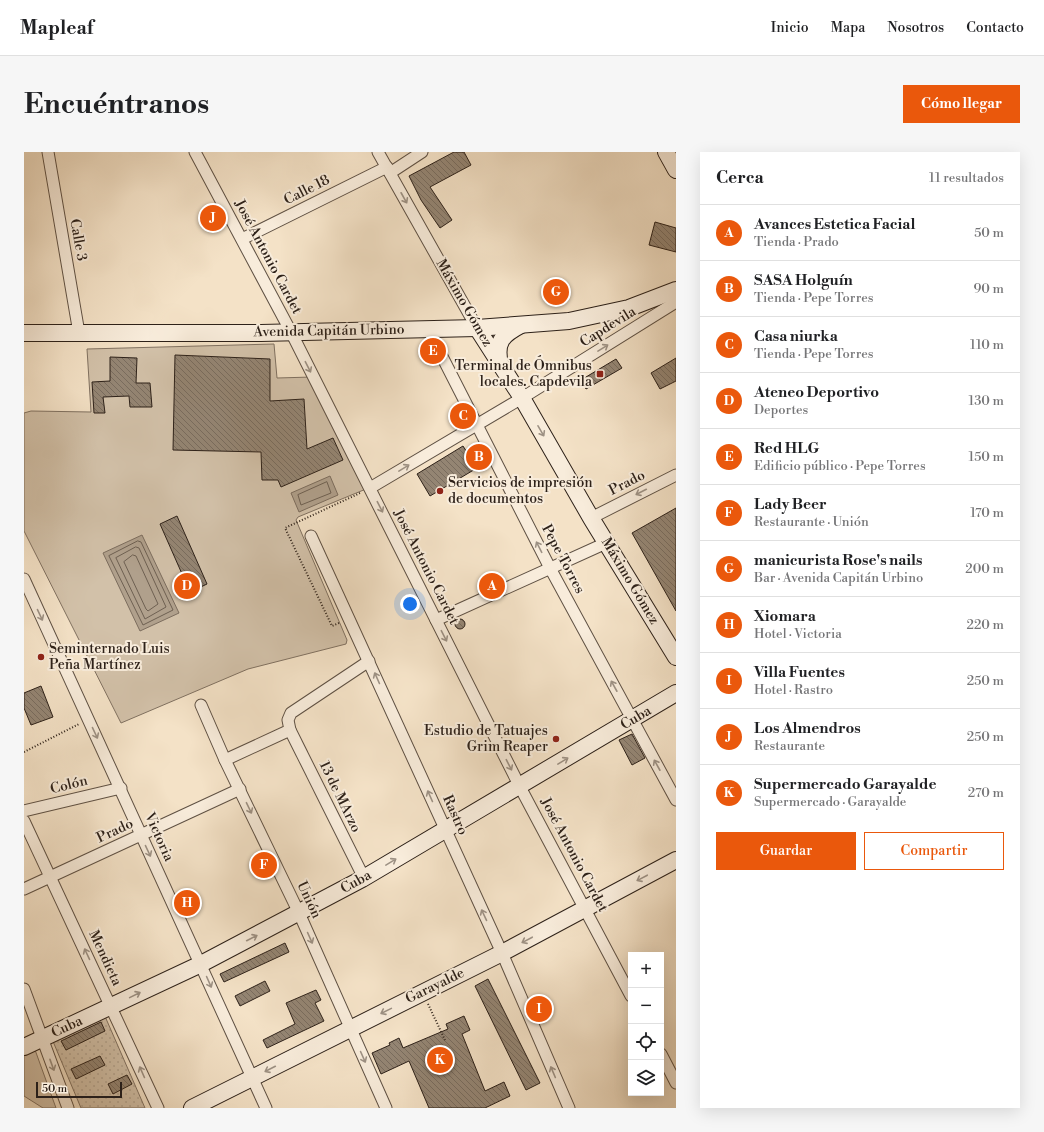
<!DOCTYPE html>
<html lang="es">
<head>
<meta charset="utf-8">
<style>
  :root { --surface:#fff; --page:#f6f6f6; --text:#202124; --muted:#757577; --line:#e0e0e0; --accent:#ea580c }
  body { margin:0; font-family:"Libre Bodoni",serif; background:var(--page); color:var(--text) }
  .controls { position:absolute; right:12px; bottom:12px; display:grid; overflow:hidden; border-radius:0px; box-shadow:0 4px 16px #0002 }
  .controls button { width:36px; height:36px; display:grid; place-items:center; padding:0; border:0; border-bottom:1px solid var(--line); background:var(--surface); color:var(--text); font:20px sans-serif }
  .scale { position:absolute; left:12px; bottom:10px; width:86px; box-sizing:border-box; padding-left:4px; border:2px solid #2d2119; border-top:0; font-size:11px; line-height:14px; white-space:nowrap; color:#2d2119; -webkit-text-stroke:3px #f8ecdb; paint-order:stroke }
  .you { position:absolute; left:386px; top:452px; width:14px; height:14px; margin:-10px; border:3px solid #fff; border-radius:50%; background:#1a73e8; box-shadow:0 0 0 6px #1a73e833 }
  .badge { display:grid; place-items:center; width:26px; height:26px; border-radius:50%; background:var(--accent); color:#fff; font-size:13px; font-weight:700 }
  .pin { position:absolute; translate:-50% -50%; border:2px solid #fff; box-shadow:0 1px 4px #0006 }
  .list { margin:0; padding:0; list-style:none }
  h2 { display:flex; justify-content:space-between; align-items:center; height:52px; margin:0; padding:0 16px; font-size:17px }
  h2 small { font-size:13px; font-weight:400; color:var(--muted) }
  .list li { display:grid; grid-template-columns:26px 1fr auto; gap:12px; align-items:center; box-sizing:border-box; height:56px; padding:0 16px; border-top:1px solid var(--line) }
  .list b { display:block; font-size:15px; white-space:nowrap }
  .list p { margin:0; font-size:13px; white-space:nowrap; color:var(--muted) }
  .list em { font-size:13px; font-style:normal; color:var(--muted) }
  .actions { display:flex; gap:8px; padding:12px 16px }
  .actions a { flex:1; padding:9px 0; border:1px solid var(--accent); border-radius:0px; text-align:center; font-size:14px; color:var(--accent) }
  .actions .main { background:var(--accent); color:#fff }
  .icon { flex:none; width:22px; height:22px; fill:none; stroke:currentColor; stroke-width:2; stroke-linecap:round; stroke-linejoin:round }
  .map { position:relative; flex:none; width:652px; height:956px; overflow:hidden; border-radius:0px }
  header { display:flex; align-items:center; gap:24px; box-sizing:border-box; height:56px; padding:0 20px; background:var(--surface); border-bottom:1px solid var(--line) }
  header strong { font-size:19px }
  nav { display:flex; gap:22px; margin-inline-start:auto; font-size:14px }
  .intro { display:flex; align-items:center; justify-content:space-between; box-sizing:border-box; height:96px; padding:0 24px }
  h1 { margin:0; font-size:28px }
  .button { padding:10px 18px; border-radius:0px; background:var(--accent); color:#fff; font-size:14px; font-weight:700 }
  main { display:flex; gap:24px; padding:0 24px }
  aside { flex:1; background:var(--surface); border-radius:0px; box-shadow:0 4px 16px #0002 }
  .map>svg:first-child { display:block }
</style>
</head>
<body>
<header>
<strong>Mapleaf</strong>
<nav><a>Inicio</a><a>Mapa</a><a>Nosotros</a><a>Contacto</a></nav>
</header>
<div class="intro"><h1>Encuéntranos</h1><a class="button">Cómo llegar</a></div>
<main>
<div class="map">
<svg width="652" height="956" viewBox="0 0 652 956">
  <defs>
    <pattern id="grass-dots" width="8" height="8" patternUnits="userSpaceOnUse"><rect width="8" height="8" fill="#d2c1a9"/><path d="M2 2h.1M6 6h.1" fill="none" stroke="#b5a691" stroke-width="1.8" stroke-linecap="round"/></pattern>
    <pattern id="building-back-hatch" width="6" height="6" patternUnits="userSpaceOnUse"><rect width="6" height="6" fill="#948573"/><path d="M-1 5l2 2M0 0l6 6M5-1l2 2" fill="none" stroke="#796c5e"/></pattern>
  </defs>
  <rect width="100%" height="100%" fill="#f4e2c7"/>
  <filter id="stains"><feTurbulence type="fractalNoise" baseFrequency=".005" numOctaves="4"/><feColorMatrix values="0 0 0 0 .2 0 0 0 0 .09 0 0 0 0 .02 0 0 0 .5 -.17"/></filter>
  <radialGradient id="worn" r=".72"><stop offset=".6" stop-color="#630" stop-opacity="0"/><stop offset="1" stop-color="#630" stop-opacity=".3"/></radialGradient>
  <path fill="url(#grass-dots)" stroke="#807161" d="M80,862L121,956H57L28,887Z"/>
  <g fill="#d2c1a9" stroke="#807161">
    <path d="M250,192L253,226L288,225L342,337L274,365L272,368L323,488L322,492L224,517L97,571L0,379V261L7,259L67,260L63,197Z"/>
    <path d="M10,895L32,956H19L0,944V899Z"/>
  </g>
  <g fill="#b0a08c" stroke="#7c6d5e">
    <path d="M306,324L314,343L275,360L267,341Z"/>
    <path d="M118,383L155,461L116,479L79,401Z"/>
  </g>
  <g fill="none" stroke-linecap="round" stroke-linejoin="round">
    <g stroke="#6e6052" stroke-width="1">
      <path d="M303,330L307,341L277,353L274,343Z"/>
      <path d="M114,389L117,390L149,458L119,473L85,404Z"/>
      <path d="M112,395L115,396L142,455L121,467L92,406Z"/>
      <path d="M109,403L112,404L134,452L124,459L122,457L100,410Z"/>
    </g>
  </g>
  <g fill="url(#building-back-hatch)" stroke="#2d2119">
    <path d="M430,0H440L447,13L406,35L428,68L416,76L397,48L385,24Z"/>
    <path d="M631,70L652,76V100L625,93Z"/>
    <path d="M151,203L246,207V249L280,247L283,297L309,286L319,308L257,335L254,328H238L237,300L149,298Z"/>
    <path d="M86,205L113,206L112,231H126L128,255H106L105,244L79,245L81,261H70L68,230L86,229Z"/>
    <path d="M652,206V229L636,237L627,221Z"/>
    <path d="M592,207L598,216L562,237L557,228Z"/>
    <path d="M439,294L453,316L406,344L393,322Z"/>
    <path d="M652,356V459L608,381Z"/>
    <path d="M153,364L183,432L166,440L136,372Z"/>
    <circle cx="436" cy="472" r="5"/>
    <path d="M17,534L29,565L7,573L0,556V541Z"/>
    <path d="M608,582L621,606L608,613L595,588Z"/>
    <path d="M261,791L265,800L200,830L196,822Z"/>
    <path d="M464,827L516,931L502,938L451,834Z"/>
    <path d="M241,829L246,839L216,854L211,844Z"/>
    <path d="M292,838L297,848L291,851L300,869L243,896L239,888L271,872L262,851Z"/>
    <path d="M440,864L446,878L438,882L461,939L480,930L486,944L461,956H405L385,909L357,922L348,901L366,893L365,891L375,886L379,896L424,877L422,872Z"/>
    <path d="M77,870L81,879L42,898L37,889Z"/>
    <path d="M76,904L81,913L52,927L47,917Z"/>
    <path d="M103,923L108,932L89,942L84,932Z"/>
  </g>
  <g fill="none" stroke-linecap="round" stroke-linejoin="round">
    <defs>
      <g id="street">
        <path d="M24,0L55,181"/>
        <path d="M171,0L267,180L496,635L607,844"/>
        <path d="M354,0L453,176"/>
        <path d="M366,21L398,0"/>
        <path d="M218,87L363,15"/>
        <path d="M404,177L526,416L652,648"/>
        <path d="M346,336L498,246L652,150"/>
        <path d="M567,366L652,323"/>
        <path d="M287,384L478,801L545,956"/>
        <path d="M0,427L242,956"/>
        <path d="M412,468L582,391"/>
        <path d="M177,553L201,608L275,761L362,956"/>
        <path d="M266,578L340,726"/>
        <path d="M201,608L266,578L264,568L267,561L345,509"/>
        <path d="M0,659L97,636"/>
        <path d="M0,669L134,956"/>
        <path d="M0,737L216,637"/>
        <path d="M0,837L44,956"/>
        <path d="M637,902L652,931"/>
      </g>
      <g id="secondary">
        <path d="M642,0L652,18"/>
        <path d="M453,176L498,246L567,366L652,505"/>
        <path d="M0,181H237L453,176L545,169L605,156L652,138"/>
        <path d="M476,212C471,190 478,183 497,173"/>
        <path d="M0,895L177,812L338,727L652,541"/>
        <path d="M168,956L478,801L652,708"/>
      </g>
    </defs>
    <use href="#street" stroke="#5f5144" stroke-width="13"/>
    <use href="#secondary" stroke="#2d2119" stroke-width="18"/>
    <g stroke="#2d2119" stroke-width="2" stroke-dasharray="1 2" stroke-linecap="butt">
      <path d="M315,471L308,474L261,376L336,341"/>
      <path d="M0,600L55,572"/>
      <path d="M404,852L421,888"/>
    </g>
    <use href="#street" stroke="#f8ecdb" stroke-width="11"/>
    <use href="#secondary" stroke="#f8ecdb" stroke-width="16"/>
  </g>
  <defs><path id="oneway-shaft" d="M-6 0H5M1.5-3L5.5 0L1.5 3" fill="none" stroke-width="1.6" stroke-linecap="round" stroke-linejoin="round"/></defs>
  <g stroke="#9d9184">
    <use href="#oneway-shaft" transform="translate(380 46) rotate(61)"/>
    <use href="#oneway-shaft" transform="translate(579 196) rotate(-32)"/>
    <use href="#oneway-shaft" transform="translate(284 215) rotate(63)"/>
    <use href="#oneway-shaft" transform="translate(517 279) rotate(60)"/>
    <use href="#oneway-shaft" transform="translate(380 316) rotate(-31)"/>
    <use href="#oneway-shaft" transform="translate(617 340) rotate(153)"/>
    <use href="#oneway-shaft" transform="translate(356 355) rotate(63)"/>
    <use href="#oneway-shaft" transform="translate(515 395) rotate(-117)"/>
    <use href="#oneway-shaft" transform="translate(16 463) rotate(65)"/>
    <use href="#oneway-shaft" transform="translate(420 484) rotate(63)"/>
    <use href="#oneway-shaft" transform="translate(353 526) rotate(-114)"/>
    <use href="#oneway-shaft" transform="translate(590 534) rotate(-119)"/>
    <use href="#oneway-shaft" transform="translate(71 581) rotate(65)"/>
    <use href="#oneway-shaft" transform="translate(539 609) rotate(-31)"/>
    <use href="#oneway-shaft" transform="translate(485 613) rotate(63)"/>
    <use href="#oneway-shaft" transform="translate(633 613) rotate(-119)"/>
    <use href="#oneway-shaft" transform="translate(406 644) rotate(-114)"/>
    <use href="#oneway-shaft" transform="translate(225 656) rotate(64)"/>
    <use href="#oneway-shaft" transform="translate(124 699) rotate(65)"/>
    <use href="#oneway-shaft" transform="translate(367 710) rotate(-31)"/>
    <use href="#oneway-shaft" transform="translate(618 726) rotate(152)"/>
    <use href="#oneway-shaft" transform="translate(460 763) rotate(-115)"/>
    <use href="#oneway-shaft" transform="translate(228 786) rotate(-27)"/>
    <use href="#oneway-shaft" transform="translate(286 786) rotate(66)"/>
    <use href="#oneway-shaft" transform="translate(503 788) rotate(152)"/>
    <use href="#oneway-shaft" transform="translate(63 802) rotate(-115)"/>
    <use href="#oneway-shaft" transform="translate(185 830) rotate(66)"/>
    <use href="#oneway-shaft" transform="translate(111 843) rotate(-26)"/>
    <use href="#oneway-shaft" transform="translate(362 859) rotate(154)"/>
    <use href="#oneway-shaft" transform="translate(339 905) rotate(66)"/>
    <use href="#oneway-shaft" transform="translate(28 913) rotate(70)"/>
    <use href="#oneway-shaft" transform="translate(246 917) rotate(153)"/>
    <use href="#oneway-shaft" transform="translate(118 920) rotate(-114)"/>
    <use href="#oneway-shaft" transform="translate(529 920) rotate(-113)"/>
  </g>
  <g fill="#8f2418" stroke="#f8ecdb" stroke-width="1.5">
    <rect x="572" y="218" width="8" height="8" rx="2"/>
    <circle cx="416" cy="339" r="4"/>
    <circle cx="17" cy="505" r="4"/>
    <circle cx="532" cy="587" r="4"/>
  </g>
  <g text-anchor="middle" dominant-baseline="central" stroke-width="4" stroke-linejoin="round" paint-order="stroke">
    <g font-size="14" fill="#2d2119" stroke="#f8ecdb">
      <text transform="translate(283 38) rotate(-27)">Calle 18</text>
      <text transform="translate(54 88) rotate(80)">Calle 3</text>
      <text transform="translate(244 105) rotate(62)">José Antonio Cardet</text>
      <text transform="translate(440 151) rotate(60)">Máximo Gómez</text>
      <text transform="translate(584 175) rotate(-32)">Capdevila</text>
      <text transform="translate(305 179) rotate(-1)">Avenida Capitán Urbino</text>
      <text transform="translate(603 331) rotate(-27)">Prado</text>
      <text transform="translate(539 407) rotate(62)">Pepe Torres</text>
      <text transform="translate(402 415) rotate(63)">José Antonio Cardet</text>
      <text transform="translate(606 429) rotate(59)">Máximo Gómez</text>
      <text transform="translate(612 566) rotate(-31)">Cuba</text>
      <text transform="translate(45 633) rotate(-14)">Colón</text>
      <text transform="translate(316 645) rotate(64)">13 de MArzo</text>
      <text transform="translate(431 663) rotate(66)">Rastro</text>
      <text transform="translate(91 679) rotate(-25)">Prado</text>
      <text transform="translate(135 685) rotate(66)">Victoria</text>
      <text transform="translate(550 703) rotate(62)">José Antonio Cardet</text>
      <text transform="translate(332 730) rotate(-29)">Cuba</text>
      <text transform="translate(285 748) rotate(65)">Unión</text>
      <text transform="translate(81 806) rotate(65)">Mendieta</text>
      <text transform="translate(411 834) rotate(-26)">Garayalde</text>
      <text transform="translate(43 875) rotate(-25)">Cuba</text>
    </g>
    <g font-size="14" fill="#2d2119" stroke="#f8ecdb" text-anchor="end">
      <text x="568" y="214">Terminal de Ómnibus<tspan x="568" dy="16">locales. Capdevila</tspan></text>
      <text x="424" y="331" text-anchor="start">Servicios de impresión<tspan x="424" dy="16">de documentos</tspan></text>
      <text x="25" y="497" text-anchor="start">Seminternado Luis<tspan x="25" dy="16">Peña Martínez</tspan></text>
      <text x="524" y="579">Estudio de Tatuajes<tspan x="524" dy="16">Grim Reaper</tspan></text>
    </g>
  </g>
  <rect width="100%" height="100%" filter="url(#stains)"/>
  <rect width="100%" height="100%" fill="url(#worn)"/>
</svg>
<div class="controls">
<button>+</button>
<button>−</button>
<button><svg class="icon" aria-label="locate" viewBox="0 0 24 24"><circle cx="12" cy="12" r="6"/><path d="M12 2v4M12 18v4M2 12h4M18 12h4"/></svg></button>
<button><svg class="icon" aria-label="layers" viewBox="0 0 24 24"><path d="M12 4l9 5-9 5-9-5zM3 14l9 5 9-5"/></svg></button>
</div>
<div class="scale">50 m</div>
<div class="you"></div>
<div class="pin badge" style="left:468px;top:434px">A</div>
<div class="pin badge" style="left:455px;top:305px">B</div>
<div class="pin badge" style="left:439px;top:264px">C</div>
<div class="pin badge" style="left:163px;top:434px">D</div>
<div class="pin badge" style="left:409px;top:199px">E</div>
<div class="pin badge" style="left:240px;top:713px">F</div>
<div class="pin badge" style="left:532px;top:140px">G</div>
<div class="pin badge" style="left:163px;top:751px">H</div>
<div class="pin badge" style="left:515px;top:857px">I</div>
<div class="pin badge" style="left:189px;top:66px">J</div>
<div class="pin badge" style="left:416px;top:908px">K</div>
</div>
<aside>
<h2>Cerca<small>11 resultados</small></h2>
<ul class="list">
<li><span class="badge">A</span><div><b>Avances Estetica Facial</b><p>Tienda · Prado</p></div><em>50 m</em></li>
<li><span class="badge">B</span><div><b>SASA Holguín</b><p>Tienda · Pepe Torres</p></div><em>90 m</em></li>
<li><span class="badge">C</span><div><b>Casa niurka</b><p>Tienda · Pepe Torres</p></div><em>110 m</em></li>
<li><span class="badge">D</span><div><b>Ateneo Deportivo</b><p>Deportes</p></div><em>130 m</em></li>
<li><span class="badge">E</span><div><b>Red HLG</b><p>Edificio público · Pepe Torres</p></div><em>150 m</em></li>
<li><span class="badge">F</span><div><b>Lady Beer</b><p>Restaurante · Unión</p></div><em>170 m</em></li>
<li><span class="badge">G</span><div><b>manicurista Rose's nails</b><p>Bar · Avenida Capitán Urbino</p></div><em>200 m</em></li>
<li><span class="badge">H</span><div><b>Xiomara</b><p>Hotel · Victoria</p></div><em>220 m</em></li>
<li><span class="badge">I</span><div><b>Villa Fuentes</b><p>Hotel · Rastro</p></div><em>250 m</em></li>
<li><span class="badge">J</span><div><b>Los Almendros</b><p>Restaurante</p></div><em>250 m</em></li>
<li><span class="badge">K</span><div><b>Supermercado Garayalde</b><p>Supermercado · Garayalde</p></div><em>270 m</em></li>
</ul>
<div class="actions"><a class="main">Guardar</a><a>Compartir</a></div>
</aside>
</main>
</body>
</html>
